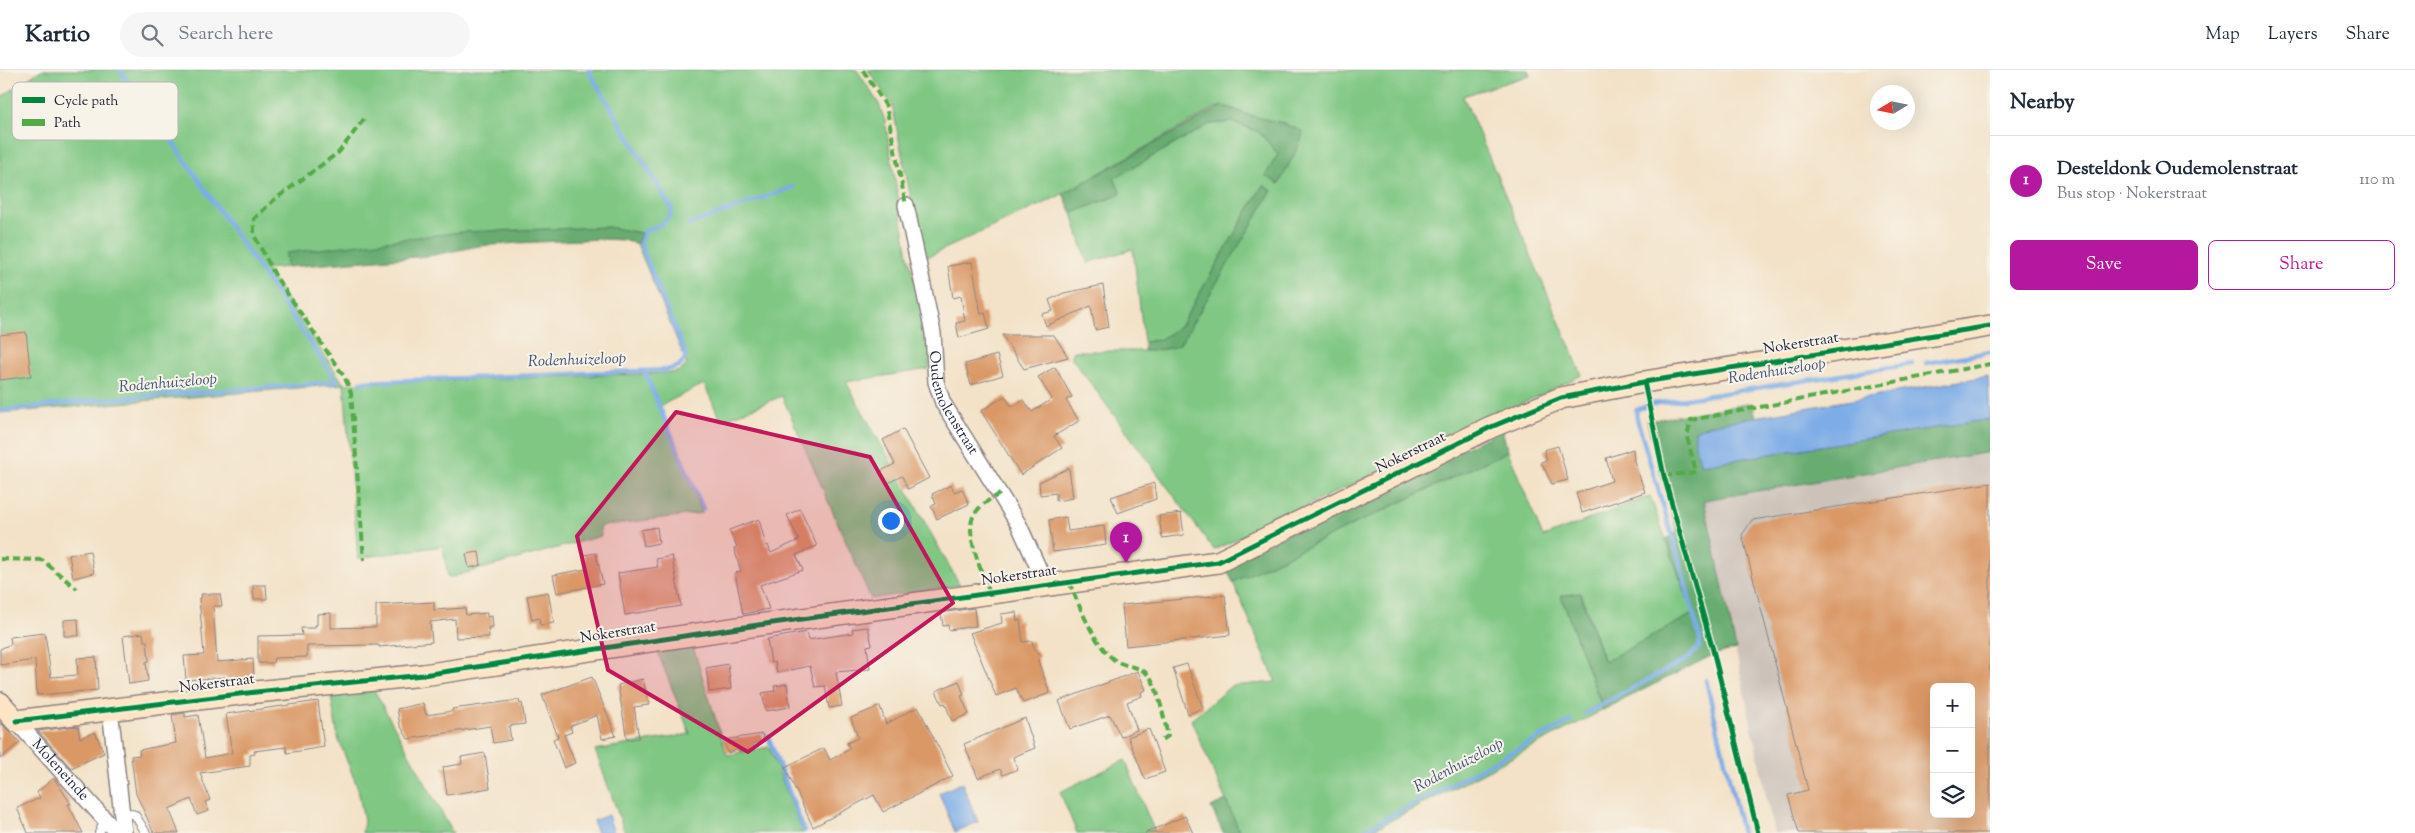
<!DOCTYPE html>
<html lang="en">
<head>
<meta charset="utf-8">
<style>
  :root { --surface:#fff; --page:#f6f6f7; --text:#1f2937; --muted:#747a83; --line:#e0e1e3; --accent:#b5179e }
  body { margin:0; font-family:"Sorts Mill Goudy",serif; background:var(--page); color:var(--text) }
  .controls { position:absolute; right:15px; bottom:15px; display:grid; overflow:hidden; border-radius:8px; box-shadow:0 5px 20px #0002 }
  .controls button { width:45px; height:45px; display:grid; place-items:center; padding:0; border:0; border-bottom:1px solid var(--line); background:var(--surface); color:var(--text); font:25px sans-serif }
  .compass { position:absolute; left:1870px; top:15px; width:45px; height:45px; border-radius:50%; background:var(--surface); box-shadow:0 5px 20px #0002; rotate:260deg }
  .you { position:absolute; left:890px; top:450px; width:18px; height:18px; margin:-12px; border:4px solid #fff; border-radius:50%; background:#1a73e8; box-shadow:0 0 0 8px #1a73e833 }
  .badge { display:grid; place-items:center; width:32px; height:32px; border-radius:50%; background:var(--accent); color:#fff; font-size:16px; font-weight:700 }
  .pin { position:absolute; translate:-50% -41px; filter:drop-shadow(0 1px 2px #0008) }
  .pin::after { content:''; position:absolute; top:26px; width:18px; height:15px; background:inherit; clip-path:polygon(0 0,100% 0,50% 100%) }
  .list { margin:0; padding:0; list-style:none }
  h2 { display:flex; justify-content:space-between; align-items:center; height:65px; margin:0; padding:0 20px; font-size:21px }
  h2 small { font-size:16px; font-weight:400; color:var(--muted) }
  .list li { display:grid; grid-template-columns:32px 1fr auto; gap:15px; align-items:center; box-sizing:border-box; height:90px; padding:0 20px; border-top:1px solid var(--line) }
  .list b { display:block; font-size:19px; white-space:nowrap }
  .list p { margin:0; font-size:16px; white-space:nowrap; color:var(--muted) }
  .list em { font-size:16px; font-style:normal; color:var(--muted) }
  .actions { display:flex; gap:10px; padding:15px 20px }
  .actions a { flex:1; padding:11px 0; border:1px solid var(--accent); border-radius:8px; text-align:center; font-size:18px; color:var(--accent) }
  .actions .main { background:var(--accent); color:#fff }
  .icon { flex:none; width:28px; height:28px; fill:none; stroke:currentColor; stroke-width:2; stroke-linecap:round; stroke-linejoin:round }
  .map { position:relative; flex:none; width:1990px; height:763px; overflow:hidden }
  header { display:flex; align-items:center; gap:30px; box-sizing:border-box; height:70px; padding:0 25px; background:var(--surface); border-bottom:1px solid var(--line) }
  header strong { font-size:24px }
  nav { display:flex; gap:28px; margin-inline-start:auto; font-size:18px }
  .search { width:350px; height:45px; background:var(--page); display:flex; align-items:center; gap:12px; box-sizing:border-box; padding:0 18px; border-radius:28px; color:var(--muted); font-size:19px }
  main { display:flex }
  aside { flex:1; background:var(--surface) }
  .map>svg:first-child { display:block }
</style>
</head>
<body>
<header>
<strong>Kartio</strong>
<div class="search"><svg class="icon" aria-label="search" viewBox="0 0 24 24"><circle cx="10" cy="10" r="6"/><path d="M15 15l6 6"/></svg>Search here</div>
<nav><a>Map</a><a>Layers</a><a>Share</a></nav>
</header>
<main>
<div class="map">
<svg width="1990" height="763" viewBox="0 0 1990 763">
  <rect width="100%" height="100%" fill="#f7f3e8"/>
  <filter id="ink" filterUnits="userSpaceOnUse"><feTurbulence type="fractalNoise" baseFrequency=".02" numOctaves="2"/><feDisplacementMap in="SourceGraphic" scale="10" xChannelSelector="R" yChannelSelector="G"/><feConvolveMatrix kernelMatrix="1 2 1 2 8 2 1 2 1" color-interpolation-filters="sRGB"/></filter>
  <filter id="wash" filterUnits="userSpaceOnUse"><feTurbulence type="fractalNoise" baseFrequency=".0096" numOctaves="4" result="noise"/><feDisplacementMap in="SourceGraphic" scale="20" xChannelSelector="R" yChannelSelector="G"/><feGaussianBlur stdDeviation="1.12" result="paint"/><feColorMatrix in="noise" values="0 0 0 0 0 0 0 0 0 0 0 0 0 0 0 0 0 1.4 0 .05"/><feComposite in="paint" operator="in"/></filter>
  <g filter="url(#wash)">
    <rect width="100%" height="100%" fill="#f3e2c8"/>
    <path fill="#ccc2b9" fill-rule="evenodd" d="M1990,382V763H1774L1704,430ZM1934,617H1971V744H1934Z"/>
    <g fill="#7fc783" stroke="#50745f" fill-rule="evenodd">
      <path d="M41,0H857L879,34L885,51L908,185L931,272L929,299L846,312L960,515L871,529L782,326L721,351L704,314L660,336L702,443L600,456L601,466L448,508L443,476L358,488L344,314L0,343V28ZM641,163L637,174L687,294L680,301L671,303L344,314L266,199L287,197L286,184Z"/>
      <path d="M868,0H1528L1530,5L1463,26L1582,305L1214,480L1071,287L1074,281H1150L1171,278L1272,121L1263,115L1180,257L1159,270L1144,272L1133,179L1087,193L1072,143L1121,124L1114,108L1210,54L1232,52L1259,62L1272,76L1278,84L1279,114L1286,53C1273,51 1258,49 1246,44C1235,40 1228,34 1215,38L1057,127L923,189L892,35Z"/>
      <path d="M1508,381L1543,467L1650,426L1693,544L1604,592L1581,523L1561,526L1603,640L1367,763H1240L1191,650L1231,616L1276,612L1233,512Z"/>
      <path d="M693,577L727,685L769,677L803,763H625L595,680L690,664L658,583Z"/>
      <path d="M374,620L453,763H362L364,751L358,719L338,668L331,627Z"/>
      <path d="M1125,690L1155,763H1077L1060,722Z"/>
    </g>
    <g fill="#67ac71" stroke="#446756">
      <path d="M1222,36C1232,38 1239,42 1249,45C1267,50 1285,53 1303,61L1301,71L1279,114L1265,106L1278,84L1259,62L1232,52L1210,54L1114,108L1121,124L1072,143L1063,124Z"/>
      <path d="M1263,115L1272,121L1180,274L1171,278L1144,281V272L1159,270L1180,257Z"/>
      <path d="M608,157L641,163L637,174L623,170L601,169L518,173L479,176L429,186L287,197L286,183L461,162Z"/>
      <path d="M1752,333L1756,347L1709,355L1695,361L1701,395L1990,349V382L1704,430L1736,579L1713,585L1603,640L1561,526L1580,523L1604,592L1693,544L1666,469L1677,462L1647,351Z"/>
      <path d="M1502,360L1508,381L1233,512L1228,503L1230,492Z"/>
      <path d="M1226,730L1240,763H1223L1211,737Z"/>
    </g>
    <g fill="#7dace7" stroke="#506791">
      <path d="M1988,306L1990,349L1701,395L1695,376V361L1709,355Z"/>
      <path d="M962,713L978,752L955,762L939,723Z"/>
      <path d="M608,745L614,763H597L593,751Z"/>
    </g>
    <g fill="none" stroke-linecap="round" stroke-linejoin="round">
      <g stroke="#7dace7" stroke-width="4.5">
        <path d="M688,155L793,117"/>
        <path d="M1926,293L1990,282"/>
        <path d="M644,301L703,439"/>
        <path d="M361,312L666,300C677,298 681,297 686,286L640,173L644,162C656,156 670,153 672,139L588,0"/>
        <path d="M0,341L97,330L337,312L167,64L120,0"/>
        <path d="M1706,610L1742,763"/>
        <path d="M1586,643L1689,588L1699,577L1700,569L1678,486L1637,349L1636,340L1653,334L1912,294"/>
        <path d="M768,666L804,761"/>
        <path d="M1359,763L1571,651"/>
      </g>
    </g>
    <g id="blocks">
      <g fill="#da9866" fill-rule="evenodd">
        <path d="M972,192L981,244L985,243L989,259L959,268L956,253L965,251L961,226L953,228L948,196Z"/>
        <path d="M1103,215L1109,257L1095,260L1091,236L1046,256L1042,244L1053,241L1049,230L1064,223Z"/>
        <path d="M26,262L31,306L0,310V265Z"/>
        <path d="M1002,265H1054L1068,287L1024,299Z"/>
        <path d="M997,285L1003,305L971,315L965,294Z"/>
        <path d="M1055,297L1072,327L1066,330L1079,351L1054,366L1062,378L1021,405L981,341L1005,326L1012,337L1024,330L1032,342L1052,329L1038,307Z"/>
        <path d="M903,359L929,408L908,419L902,406L886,414L879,402L895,394L883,370Z"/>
        <path d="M1558,376L1568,410L1552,414L1541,392L1547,390L1544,380Z"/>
        <path d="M1633,379L1634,391L1645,422L1582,443L1576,423L1612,411L1606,388Z"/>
        <path d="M1069,398L1073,428L1056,431V423L1040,425L1039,412Z"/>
        <path d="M1154,413L1156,429L1118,443L1111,427Z"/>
        <path d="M1990,413V763H1799L1788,725L1808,720L1742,465L1752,450ZM1934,617H1971V744H1934Z"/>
        <path d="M951,415L954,422L962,419L969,434L937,449L931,436L936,434L932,424Z"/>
        <path d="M800,439L817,476L796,485L803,500L760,515L769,539L743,544L735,503L741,501L734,478L737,477L729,460L759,449L766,476L768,475L771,483L799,470L787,445Z"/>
        <path d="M1181,443L1184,465L1162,468L1159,446Z"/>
        <path d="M1066,447L1068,461L1104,456L1106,475L1053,482L1049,450Z"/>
        <path d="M657,457L659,473L644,476L641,460Z"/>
        <path d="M90,481L94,503L73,508L69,485Z"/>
        <path d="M479,482L481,495L469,498L466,484Z"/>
        <path d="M596,483L603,514L557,523L553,505L586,499L584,485Z"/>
        <path d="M672,486L681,536L625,545L618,503L658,497L656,489Z"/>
        <path d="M253,515H266L267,529H254Z"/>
        <path d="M548,522L554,553L540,555L539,548L532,550L527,526Z"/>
        <path d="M201,524H220L222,536H213L217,592L253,589L254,608L226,611V607L186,610L184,586L204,585L199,528L202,527Z"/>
        <path d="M1225,525L1230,565L1126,576L1122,535Z"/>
        <path d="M434,532V540L465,538L466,545L487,543V547L492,546L493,557L488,558L489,567L456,568L455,549L430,552L432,572L379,577V575L307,576V587L274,588L273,593H258V566L302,565L301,558H315V555H317V544L331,543V558L376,557V535Z"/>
        <path d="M974,538L976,556L949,560L948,555L943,556L941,543Z"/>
        <path d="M1016,542L1017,551L1020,550L1023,572L1032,571L1034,578L1039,584L1038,591L1050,623L1023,633L1016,618L996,626L970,563L1002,553L1001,544Z"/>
        <path d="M78,549L79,566H64V550Z"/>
        <path d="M868,557L872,575L867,576L870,599L836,602L842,636L829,638L825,616L815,617L810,596L777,603L775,592L771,593L767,569L806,562L808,570L853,563L852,559Z"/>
        <path d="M45,563L51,607L78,605L77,588L96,587L98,620L37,625L35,590L0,595V579L11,574L10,567Z"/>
        <path d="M143,563L144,571H147L149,591L146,592L148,611L129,614L123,566Z"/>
        <path d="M728,594L731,619L709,622L706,598Z"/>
        <path d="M1187,594L1203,638L1188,644L1173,598Z"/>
        <path d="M1138,601L1146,620L1141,622L1142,626L1127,632L1137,660L1121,667L1110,645L1070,659L1059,631Z"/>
        <path d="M592,607L616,666L602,669L597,645L570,656L572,662L564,665L575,693L564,698L553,669L558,667L542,625Z"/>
        <path d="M643,609L649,635L634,637L639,668L627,670L618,615Z"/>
        <path d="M959,611L964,625L961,626L969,644L952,651L945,633L942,634L936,621Z"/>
        <path d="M787,614L790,637L766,641L762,623L775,621L774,616Z"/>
        <path d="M519,630L520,634L522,633L525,654L509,656L511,670L493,673L490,656L408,669L400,655L397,639L423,633L426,645L453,641L452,639Z"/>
        <path d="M318,631L324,677L287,683L286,677L254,681L255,684L250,685V696L200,703L210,730L205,732L209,741L197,745L191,729L169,739L179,763H154L136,724L131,686L140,685L139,680L176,673L172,645L185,643V647L198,645L205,688L232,683L226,644Z"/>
        <path d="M880,636L886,654L918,637L953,706L883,742L874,725L813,757L785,697L824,678L830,690L850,679L847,673L858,668L851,648Z"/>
        <path d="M1025,648L1035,678L1013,687L1018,699L1003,705L1000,699L978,708L964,674Z"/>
        <path d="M0,652L20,672L0,689Z"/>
        <path d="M78,656L80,668L95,662L104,683L71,698L38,661Z"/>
        <path d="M1149,659L1165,702L1145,709L1128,667Z"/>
        <path d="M762,664L764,670L753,674L754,679L739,682V679L728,683L723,670Z"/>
        <path d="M485,683L490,718L447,725L443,697L462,694L461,687Z"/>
        <path d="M54,708L71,734H68L83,763H28L17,738L40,728L37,722Z"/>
        <path d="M1185,746L1193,763H1145Z"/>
      </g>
    </g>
  </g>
  <g filter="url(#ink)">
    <use href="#blocks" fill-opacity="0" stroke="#8a8282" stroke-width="1"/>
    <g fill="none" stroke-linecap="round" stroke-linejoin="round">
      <defs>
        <g id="lane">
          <path d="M122,741L135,745L146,763"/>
          <path d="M99,763L105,749"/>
        </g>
        <g id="street">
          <path id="s1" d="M906,135L933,263L936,312L943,333L1019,455L1046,515"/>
          <path d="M110,639L124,763"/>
          <path id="s2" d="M16,651L117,763"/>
        </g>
        <path id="secondary" d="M0,633L16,651L256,622L423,605L758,555L1218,492L1491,357L1561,328L1644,312L1990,256"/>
      </defs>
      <use href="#lane" stroke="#8a8282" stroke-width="10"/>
      <use href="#street" stroke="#8a8282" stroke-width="18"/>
      <use href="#secondary" stroke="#8a8282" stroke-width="24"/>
      <use href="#lane" stroke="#fff" stroke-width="8"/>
      <use href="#street" stroke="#fff" stroke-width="15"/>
      <use href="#secondary" stroke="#ffe4c6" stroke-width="21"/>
      <g stroke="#53aa46" stroke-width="4" stroke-dasharray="8 4" stroke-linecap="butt">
        <path d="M863,0L886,36L906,135"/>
        <path d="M364,49L339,82L274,130L254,149V165L276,207L345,308L351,323L364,490"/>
        <path d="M1664,406L1696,402L1687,367L1691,350L1990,294"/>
        <path d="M0,489L42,490L77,519"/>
        <path d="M1069,512C1079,535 1095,577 1116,591C1128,598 1141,595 1150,607C1159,620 1164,650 1168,666L1159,672"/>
        <path d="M990,523C983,506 965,464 973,447C979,435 989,430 1000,424"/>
      </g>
      <defs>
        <g id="cycleway">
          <path d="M1644,312L1664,406L1713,580L1758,763"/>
          <path d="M16,651L256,622L423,605L758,555L1218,492L1491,357L1561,328L1644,312L1990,256"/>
        </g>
      </defs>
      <use href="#cycleway" stroke="#f7f3e8" stroke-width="8"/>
      <use href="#cycleway" stroke="#00873e" stroke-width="5"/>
    </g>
  </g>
  <path fill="#c2185b" fill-opacity="0.2" stroke="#c2185b" stroke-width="4" stroke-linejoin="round" d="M676,342L870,387L953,533L748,682L608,600L577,466Z"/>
  <g text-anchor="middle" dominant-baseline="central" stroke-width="4" stroke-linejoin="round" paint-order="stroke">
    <g font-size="15" fill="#22223b" stroke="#f7f3e8">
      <text transform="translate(1801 274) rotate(-9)">Nokerstraat</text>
      <text stroke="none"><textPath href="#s1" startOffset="205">Oudemolenstraat</textPath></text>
      <text transform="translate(1411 383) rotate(-26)">Nokerstraat</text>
      <text transform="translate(1019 506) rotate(-8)">Nokerstraat</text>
      <text transform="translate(618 563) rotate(-9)">Nokerstraat</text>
      <text transform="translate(217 614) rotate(-7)">Nokerstraat</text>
      <text stroke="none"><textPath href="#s2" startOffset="66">Moleneinde</textPath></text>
    </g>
    <g font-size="16" font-style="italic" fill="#425277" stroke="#f7f3e8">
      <text transform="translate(577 291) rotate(-2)">Rodenhuizeloop</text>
      <text transform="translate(1777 302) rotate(-9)">Rodenhuizeloop</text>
      <text transform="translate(168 314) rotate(-5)">Rodenhuizeloop</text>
      <text transform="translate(1459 696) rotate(-28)">Rodenhuizeloop</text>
    </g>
  </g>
  <rect x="12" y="12" width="166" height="58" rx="8" fill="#f7f3e8" stroke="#b7b4b4" stroke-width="1"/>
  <rect x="22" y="27" width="23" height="6" fill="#00873e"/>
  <rect x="22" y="49" width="23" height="7" fill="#53aa46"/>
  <g font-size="14" fill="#22223b">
    <text x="54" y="35">Cycle path</text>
    <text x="54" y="57">Path</text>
  </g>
</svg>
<div class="controls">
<button>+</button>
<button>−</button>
<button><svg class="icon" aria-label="layers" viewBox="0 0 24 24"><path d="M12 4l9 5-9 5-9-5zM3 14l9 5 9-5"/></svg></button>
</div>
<svg class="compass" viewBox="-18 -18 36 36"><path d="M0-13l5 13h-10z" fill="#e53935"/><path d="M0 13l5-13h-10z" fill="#747a83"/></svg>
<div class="you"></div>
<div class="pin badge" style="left:1126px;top:493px">1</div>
</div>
<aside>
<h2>Nearby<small></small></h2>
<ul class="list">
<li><span class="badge">1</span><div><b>Desteldonk Oudemolenstraat</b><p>Bus stop · Nokerstraat</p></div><em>110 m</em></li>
</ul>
<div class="actions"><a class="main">Save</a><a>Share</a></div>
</aside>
</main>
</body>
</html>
